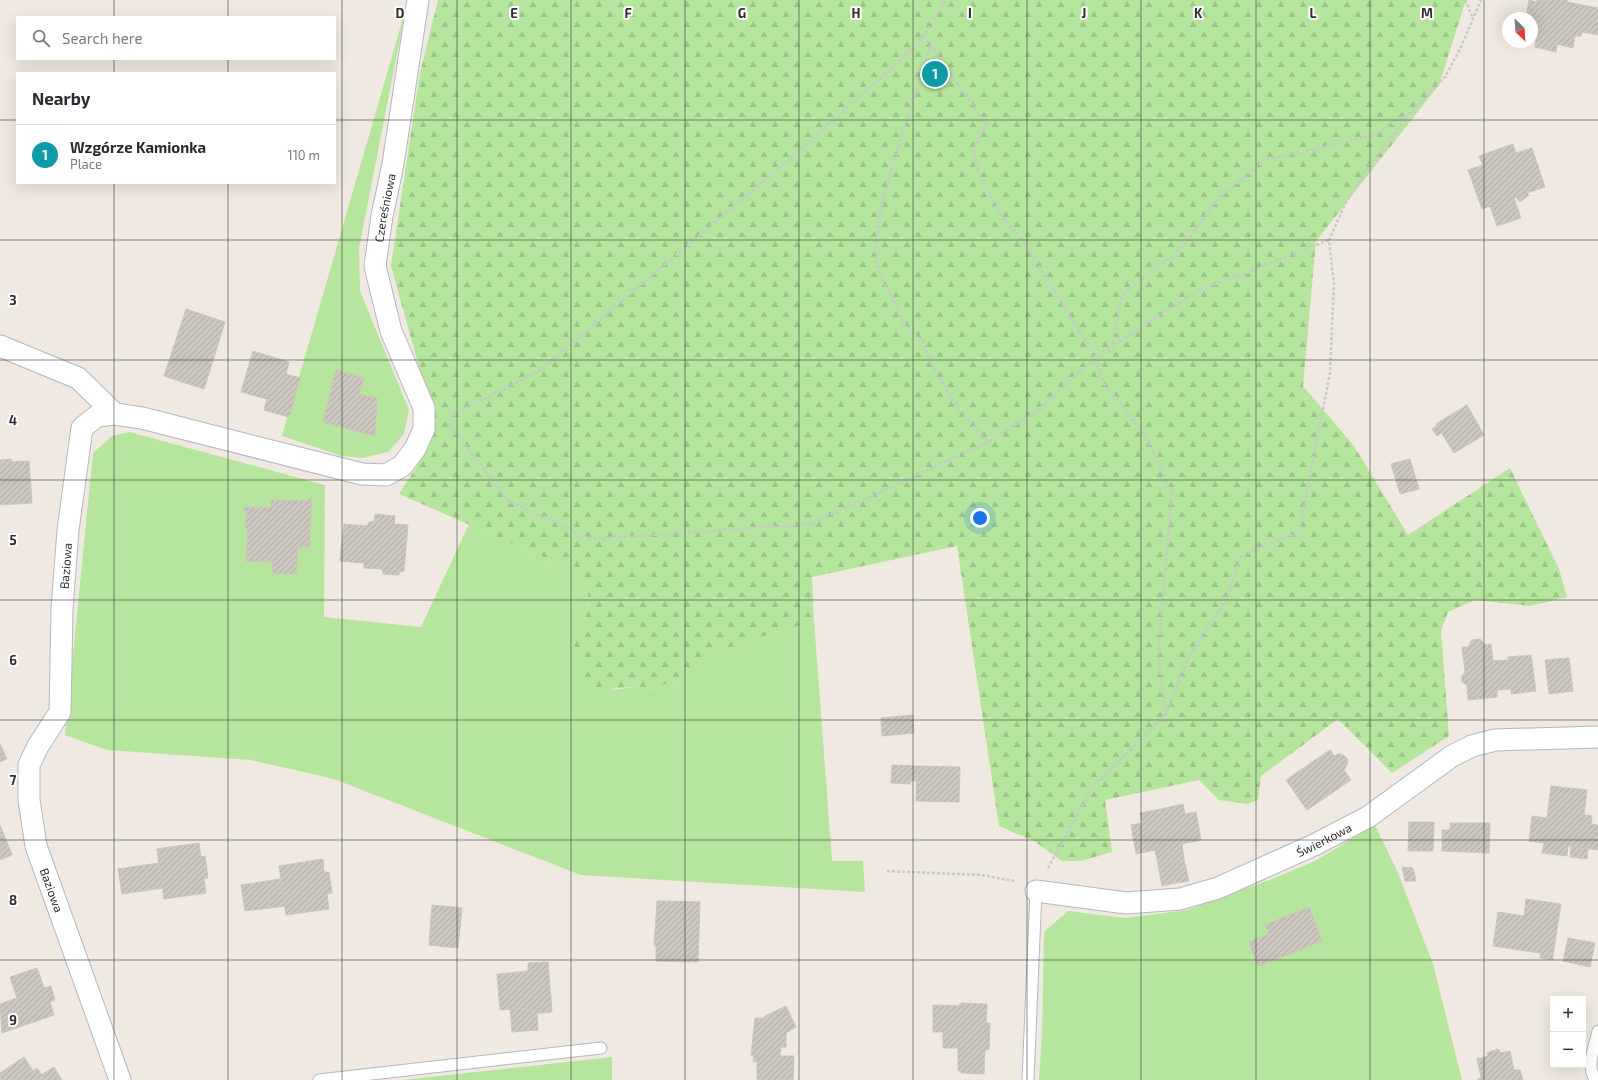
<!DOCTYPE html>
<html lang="en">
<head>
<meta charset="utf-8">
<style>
  :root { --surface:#fff; --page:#f7f7f7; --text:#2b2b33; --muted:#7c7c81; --line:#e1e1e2; --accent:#4264fb }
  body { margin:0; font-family:"Exo 2",sans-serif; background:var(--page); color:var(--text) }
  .controls { position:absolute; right:12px; bottom:12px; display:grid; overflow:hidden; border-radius:0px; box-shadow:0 4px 16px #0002 }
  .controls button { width:36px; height:36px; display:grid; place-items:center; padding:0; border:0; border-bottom:1px solid var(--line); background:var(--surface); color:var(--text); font:20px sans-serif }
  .compass { position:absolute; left:1502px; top:12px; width:36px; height:36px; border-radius:50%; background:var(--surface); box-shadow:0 4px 16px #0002; rotate:155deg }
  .you { position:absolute; left:980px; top:518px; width:14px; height:14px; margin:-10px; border:3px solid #fff; border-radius:50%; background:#1a73e8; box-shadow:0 0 0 6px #1a73e833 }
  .badge { display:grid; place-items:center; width:26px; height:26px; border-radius:50%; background:var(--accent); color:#fff; font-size:13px; font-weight:700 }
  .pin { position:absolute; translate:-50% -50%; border:2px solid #fff; box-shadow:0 1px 4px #0006 }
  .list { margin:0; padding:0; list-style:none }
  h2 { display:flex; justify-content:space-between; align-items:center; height:52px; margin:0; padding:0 16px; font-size:17px }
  h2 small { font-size:13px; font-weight:400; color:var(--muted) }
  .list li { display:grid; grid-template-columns:26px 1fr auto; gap:12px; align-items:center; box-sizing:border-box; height:60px; padding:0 16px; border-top:1px solid var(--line) }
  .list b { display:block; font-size:15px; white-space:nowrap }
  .list p { margin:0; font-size:13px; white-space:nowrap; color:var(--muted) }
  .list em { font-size:13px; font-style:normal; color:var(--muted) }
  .icon { flex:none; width:22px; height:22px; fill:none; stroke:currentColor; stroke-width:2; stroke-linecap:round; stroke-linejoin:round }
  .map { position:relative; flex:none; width:1598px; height:1080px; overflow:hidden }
  .search { position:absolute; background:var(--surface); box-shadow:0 4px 16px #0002; left:16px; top:16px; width:320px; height:44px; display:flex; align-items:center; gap:10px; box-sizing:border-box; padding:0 14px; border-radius:0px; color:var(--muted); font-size:15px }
  .panel { position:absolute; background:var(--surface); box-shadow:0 4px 16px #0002; left:16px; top:72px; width:320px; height:112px; border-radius:0px }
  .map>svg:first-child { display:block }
</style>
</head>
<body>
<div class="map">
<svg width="1598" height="1080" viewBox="0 0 1598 1080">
  <defs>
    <pattern id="forest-firs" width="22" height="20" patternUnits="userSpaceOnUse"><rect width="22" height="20" fill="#b6e59e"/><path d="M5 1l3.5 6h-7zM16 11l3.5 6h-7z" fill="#9dc588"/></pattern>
    <pattern id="building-hatch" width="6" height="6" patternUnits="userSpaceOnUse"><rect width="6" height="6" fill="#cbc7bf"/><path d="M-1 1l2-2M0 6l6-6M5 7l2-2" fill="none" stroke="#afaba4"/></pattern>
  </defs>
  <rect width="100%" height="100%" fill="#efe9e1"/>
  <g fill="#b6e59e">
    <path d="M406,8L359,248L360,291L409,410L404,434L388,452L362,458L342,456L282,436Z"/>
    <path d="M129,432L325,485L324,617L421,627L469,524L575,571L587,584L589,609L573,645L613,690L634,687L656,689L681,676L705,659L747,641L814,621L832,861H863L865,892L581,875L334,779L251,760L107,750L65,735L93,453L112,436Z"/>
    <path d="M1375,825L1398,873L1433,964L1462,1080H1039L1042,1034L1044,932L1068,911L1125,918L1187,910L1272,879L1315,861Z"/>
    <path d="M612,1057V1080H403Z"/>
  </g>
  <path fill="url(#forest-firs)" d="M438,0H1466L1439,85L1316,241L1303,386L1354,446L1408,535L1510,468L1559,569L1567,597L1530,606L1475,600L1448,612L1441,631L1449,736L1392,773L1338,719L1261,776L1258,800L1247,804L1219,800L1199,780L1105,800L1112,852L1081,861H1062L1034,841L999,826L957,546L812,577L814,621L747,641L705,659L681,676L656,689L634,687L595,690L585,677L573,645L589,609L587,584L575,571L399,494L423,457L436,408L423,381L391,266L420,73Z"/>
  <g fill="url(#building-hatch)" stroke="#cbc5ba">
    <path d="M1529,0L1536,2L1537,0H1568L1567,2L1598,8V35L1582,32L1581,36H1575L1573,48L1557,44L1556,52L1535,47L1536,40L1532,39L1533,19L1526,18Z"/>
    <path d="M1513,144L1516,153L1532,148L1545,187L1527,193L1529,195L1520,202L1516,197L1514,198L1521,218L1497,226L1490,206L1482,209L1468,170L1483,165L1479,156Z"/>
    <path d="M186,309L225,322L204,389L164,376Z"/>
    <path d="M253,351L289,362L286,374L300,378L289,417L264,410L267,399L241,392Z"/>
    <path d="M336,370L364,378L359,394L377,398L375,436L323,422Z"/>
    <path d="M1467,405L1484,435L1454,453L1436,424Z"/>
    <path d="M1437,426L1441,433L1437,436L1432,429Z"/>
    <path d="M11,459L12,462L29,461L32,503L0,505V460Z"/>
    <path d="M1410,459L1419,489L1400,494L1391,464Z"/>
    <path d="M309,499H312L309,547H298L296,574L272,573L273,562L246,561L248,528H245L247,511H244V507L271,508V500L309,501Z"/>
    <path d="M375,514L395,516L394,524L408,525L404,571L399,572V575L383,574L382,569L364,568V563L340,561L344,524L367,526L369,522L374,521Z"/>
    <path d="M1480,639L1485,645L1491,644L1493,661L1508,660V657L1531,655L1536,691L1511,694V689L1497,690V697L1468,700L1467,685L1462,682V676L1465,672L1462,647H1468L1472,640Z"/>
    <path d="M1569,658L1573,691L1549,694L1545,660Z"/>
    <path d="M913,715L914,733L882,736L881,718Z"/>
    <path d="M0,744L7,759L0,762Z"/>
    <path d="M1330,750L1351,780L1307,810L1286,780Z"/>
    <path d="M1338,754H1341L1346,757L1348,762L1344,770L1334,756Z"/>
    <path d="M892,765L917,766L916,781H910V784L891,783Z"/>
    <path d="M917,766L960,767L959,802L916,801Z"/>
    <path d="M1551,786L1587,790L1583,823L1598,825V850L1568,846L1567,856L1542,853L1544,843L1529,841L1532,816L1547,818Z"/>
    <path d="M1183,804L1185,814L1196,812L1201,840L1182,844L1184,859L1171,861L1161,809Z"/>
    <path d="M1161,809L1171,861L1158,864L1155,850L1136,854L1131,825L1142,823L1140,813Z"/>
    <path d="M1584,815L1592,816L1591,825L1583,823Z"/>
    <path d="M1409,822H1434L1433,851H1408Z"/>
    <path d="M1450,823H1490L1489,853L1442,851V830H1450Z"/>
    <path d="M0,825L12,855L0,860Z"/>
    <path d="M199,843L201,857L205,856L208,878H204L206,893L164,899L157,849Z"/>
    <path d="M1571,847L1588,849L1587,859L1570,857Z"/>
    <path d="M323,859L324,872H329L332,893L327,894L329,909L286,915L279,866Z"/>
    <path d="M1184,859L1189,881L1176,883L1171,861Z"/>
    <path d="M1171,861L1176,883L1162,886L1158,864Z"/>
    <path d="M159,863L163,888L149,890L145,865Z"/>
    <path d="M145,865L149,890L122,894L118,869Z"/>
    <path d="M1402,867L1413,868L1416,881H1405Z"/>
    <path d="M280,879L285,906L270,908L267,881Z"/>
    <path d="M267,881L270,908L245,911L241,885Z"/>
    <path d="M1526,899L1561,904L1553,955L1493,946L1498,912L1524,916Z"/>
    <path d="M657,901L700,902L698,962L656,961V947L654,945Z"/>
    <path d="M432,905L462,908L458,948L429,945Z"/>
    <path d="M1309,907L1322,941L1258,966L1249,942L1269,934L1265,925Z"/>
    <path d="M1568,938L1595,943L1590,967L1563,961Z"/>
    <path d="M1541,953L1553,955V960L1540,958Z"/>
    <path d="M548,962L552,1012L532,1014L531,1008L500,1010L497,974L528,971V963Z"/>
    <path d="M37,968L44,988L51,986L55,1000L50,1002L54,1015L2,1033L0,1004L17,998L10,977Z"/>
    <path d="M961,1003L987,1004L986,1023H990L989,1049L985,1050L984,1074L962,1073L958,1070V1048H943V1032H933V1005L959,1006Z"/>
    <path d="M786,1006L796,1027L786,1033V1047H781L780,1056H794L793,1080H757V1061L753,1062L754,1057L751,1055L755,1018H765V1016Z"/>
    <path d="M531,1008L532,1014H537L538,1030L512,1032L510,1009Z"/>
    <path d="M1498,1049L1501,1053L1510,1051L1514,1070H1520L1523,1080H1477L1481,1077L1477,1059L1488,1056L1487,1053Z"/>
    <path d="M24,1057L33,1071L20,1080H1L0,1073Z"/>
    <path d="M54,1067L62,1080H45L41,1075Z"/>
    <path d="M37,1068L45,1080H20L33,1071Z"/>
  </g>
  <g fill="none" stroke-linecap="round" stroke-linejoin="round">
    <defs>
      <g id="service">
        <path d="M319,1080L601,1048"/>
        <path d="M1028,1080L1036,891"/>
        <path d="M1596,1080C1585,1068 1595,1045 1598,1031"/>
      </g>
      <g id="minor">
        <path d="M0,346L78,378L115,414"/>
        <path id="s1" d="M1036,891L1126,903L1180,899L1218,888L1314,845L1368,817L1452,756L1472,746L1495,740L1598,737"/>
        <path id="s2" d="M120,1080L36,846L29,800V765L38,746L60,712L62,609L68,530L82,428L97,416L115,414L142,418L362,474L386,475L402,466L415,449L424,429V408L391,331L375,266L382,216L393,164L418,0"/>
      </g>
    </defs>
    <use href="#service" stroke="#b4b7c1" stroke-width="13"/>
    <use href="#minor" stroke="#b4b7c1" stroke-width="23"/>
    <g stroke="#c9c9c9" stroke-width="2.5" stroke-dasharray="3 2" stroke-linecap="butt">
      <path d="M1465,0L1473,18"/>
      <path d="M923,37L931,45L882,199L875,255L882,280L893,299L907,330L923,341L930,361L958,409L988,442"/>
      <path d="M931,45L986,124L973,151L978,172L1002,216L1023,241L1096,357L1104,384L1146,436L1172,494L1158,655L1166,715"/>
      <path d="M1113,344L1122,296L1150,272L1176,255L1220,197L1265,160L1373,136L1409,113"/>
      <path d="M449,417L539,371L798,152L919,43L946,0"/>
      <path d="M449,424L509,501L592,539L811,524L988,442L1037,411L1096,357L1197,291L1264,266L1329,240"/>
      <path d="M1048,868L1094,785L1166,715L1189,656L1226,601L1241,556L1299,532L1330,373L1334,283L1329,240L1345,204L1369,166L1411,112L1445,77L1460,49L1481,0"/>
      <path d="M887,871L981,875L1014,881"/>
    </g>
    <use href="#service" stroke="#fff" stroke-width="11"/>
    <use href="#minor" stroke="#fff" stroke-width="21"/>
  </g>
  <path fill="none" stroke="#2e2e2e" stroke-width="1" stroke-opacity="0.55" d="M114,0V17M228,0V17M342,0V1080M457,0V1080M571,0V1080M685,0V1080M799,0V1080M913,0V1080M1027,0V1080M1141,0V1080M1256,0V1080M1370,0V1080M1484,0V1080M114,59V73M228,59V73M0,120H17M335,120H1598M114,183V1080M228,183V1080M0,240H1598M0,360H1598M0,480H1598M0,600H1598M0,720H1598M0,840H1598M0,960H1598"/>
  <g text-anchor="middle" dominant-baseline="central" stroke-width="4" stroke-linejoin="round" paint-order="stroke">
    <g font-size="12" fill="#2e2e2e" stroke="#fff">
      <text stroke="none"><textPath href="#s2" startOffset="1285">Czereśniowa</textPath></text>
      <text stroke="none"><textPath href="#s2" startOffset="538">Baziowa</textPath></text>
      <text stroke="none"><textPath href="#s1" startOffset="301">Świerkowa</textPath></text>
      <text transform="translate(52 890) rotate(70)">Baziowa</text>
    </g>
  </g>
  <g font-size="13" text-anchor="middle" font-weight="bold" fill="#2e2e2e" stroke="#fff" stroke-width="4" stroke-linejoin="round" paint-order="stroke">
    <text x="400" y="18">D</text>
    <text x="514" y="18">E</text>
    <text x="628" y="18">F</text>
    <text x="742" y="18">G</text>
    <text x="856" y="18">H</text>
    <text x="970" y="18">I</text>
    <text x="1084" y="18">J</text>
    <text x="1198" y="18">K</text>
    <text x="1313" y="18">L</text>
    <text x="1427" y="18">M</text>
    <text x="13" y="305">3</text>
    <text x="13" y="425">4</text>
    <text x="13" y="545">5</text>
    <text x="13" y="665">6</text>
    <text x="13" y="785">7</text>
    <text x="13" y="905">8</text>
    <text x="13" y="1025">9</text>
  </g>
</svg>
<div class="controls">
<button>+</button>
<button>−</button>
</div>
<svg class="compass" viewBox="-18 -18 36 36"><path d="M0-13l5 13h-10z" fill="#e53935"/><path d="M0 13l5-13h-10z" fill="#7c7c81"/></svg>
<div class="you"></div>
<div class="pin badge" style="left:935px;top:74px;background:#0f9aa8">1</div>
<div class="search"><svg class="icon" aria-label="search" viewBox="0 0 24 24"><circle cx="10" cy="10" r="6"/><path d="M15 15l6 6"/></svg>Search here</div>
<section class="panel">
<h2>Nearby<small></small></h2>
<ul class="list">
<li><span class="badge" style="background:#0f9aa8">1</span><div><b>Wzgórze Kamionka</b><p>Place</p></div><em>110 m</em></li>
</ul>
</section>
</div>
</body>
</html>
